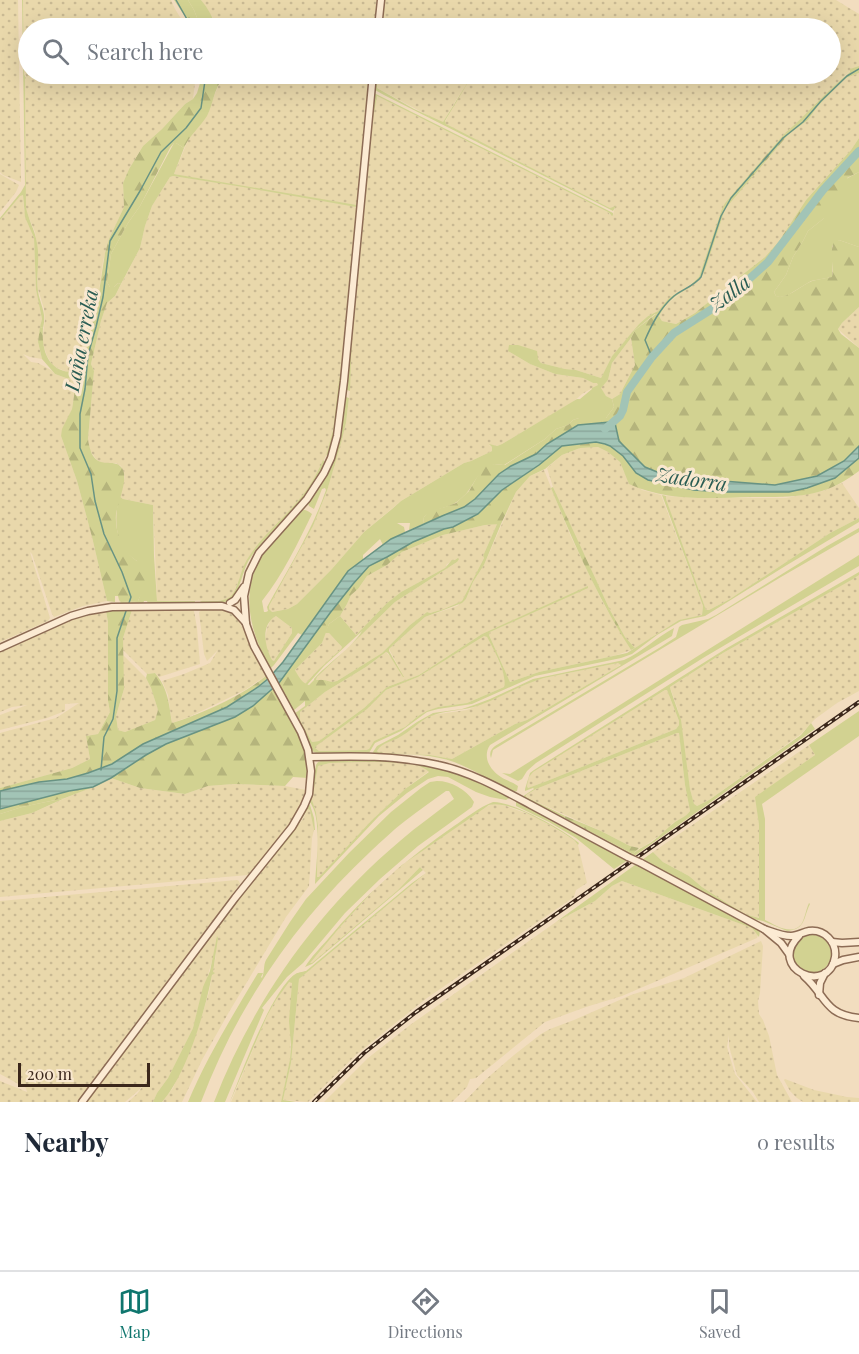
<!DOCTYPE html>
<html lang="en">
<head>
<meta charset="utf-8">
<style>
  :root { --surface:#fff; --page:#f2f2f3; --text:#1f2937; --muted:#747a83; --line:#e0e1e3; --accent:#0f766e }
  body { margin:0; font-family:"Playfair Display",serif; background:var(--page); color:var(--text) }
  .scale { position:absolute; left:18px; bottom:15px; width:132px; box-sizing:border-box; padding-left:6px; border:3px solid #3b271b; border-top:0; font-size:16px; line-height:21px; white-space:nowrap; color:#3b271b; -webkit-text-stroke:4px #f9e8cf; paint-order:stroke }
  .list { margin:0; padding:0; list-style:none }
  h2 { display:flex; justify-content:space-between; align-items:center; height:78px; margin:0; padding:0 24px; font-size:26px }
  h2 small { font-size:20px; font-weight:400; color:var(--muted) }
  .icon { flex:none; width:33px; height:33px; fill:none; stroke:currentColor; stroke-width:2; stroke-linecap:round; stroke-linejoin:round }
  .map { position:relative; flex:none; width:859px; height:1102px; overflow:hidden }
  .search { position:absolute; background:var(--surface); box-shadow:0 6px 24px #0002; left:18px; right:18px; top:18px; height:66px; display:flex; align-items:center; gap:15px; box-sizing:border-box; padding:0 21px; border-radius:33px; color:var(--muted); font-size:22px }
  .sheet { height:168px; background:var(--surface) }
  nav { display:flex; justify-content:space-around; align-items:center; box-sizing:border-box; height:84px; border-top:2px solid var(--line); background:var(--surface); font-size:16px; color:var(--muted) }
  nav a { display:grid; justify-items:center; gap:3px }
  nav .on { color:var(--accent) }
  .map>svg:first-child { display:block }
</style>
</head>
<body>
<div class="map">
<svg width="859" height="1102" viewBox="0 0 859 1102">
  <defs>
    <pattern id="farmland-dots" width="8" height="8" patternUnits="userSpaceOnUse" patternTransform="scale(1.5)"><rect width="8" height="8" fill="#e9d8ab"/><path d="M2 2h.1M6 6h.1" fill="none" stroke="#c9b993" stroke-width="1.8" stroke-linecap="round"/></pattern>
    <pattern id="forest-firs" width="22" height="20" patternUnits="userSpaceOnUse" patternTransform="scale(1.5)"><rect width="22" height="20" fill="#d2d291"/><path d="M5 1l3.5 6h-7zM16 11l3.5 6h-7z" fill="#b5b47c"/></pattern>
    <pattern id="water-rules" width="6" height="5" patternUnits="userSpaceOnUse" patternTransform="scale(1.5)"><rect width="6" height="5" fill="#a2c4b6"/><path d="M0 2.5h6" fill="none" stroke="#8ca89c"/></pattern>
  </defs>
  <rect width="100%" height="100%" fill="#f2ddbf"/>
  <g fill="url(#farmland-dots)">
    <path d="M0,0H18L21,182L3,175L0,172Z"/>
    <path d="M23,0H171L175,9L187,28H28V74H196L193,99L185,104L162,129L143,146L129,169L123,183L124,207L109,239L103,261L97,305L82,370L76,373L67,372L53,366L47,356L42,341L45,320L44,309L38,289L37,244L35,232L27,213L26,207L25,79L26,76L24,74Z"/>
    <path d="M201,0H377L374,28H217L213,18Z"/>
    <path d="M384,0H836L859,14V66L853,69L842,78L802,119L785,133L725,203L699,277L658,311L648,316L639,324L612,356L601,378L576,370L565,369L541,363L538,359L508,351L530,364L555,374L583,378L593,383H598V385L582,394L573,402L502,444L497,446L489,445L492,447V451L471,461L464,463L401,501L364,532L331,570L297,604L288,609L271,612L269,609V606L313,526L327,491L346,423L350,391V362L354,308L373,118L375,99L377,96L608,212L610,215H613L615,207L610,208L604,205L445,124V122L461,92L443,122H440L377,88V74H830V28H381Z"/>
    <path d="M859,73V138L851,150L806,200L779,241L765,257L728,286L695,313L676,324L662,321L659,316L668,303L700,279L725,209L733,199L788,135L808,120L818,106L846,78Z"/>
    <path d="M234,74H370L357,205L285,194L354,206L357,209L342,369L335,416L331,439L326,456L309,488L248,558L232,596L226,600L157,601L153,505L123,499L119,496L125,477L123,470L121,466L116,463H101L96,459L89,449L88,439L94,371L91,364L101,321L107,303L115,296L140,248L145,226L152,206L170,177L173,176L240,186L174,174L188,140L206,116L221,79L226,76Z"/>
    <path d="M0,174L19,185L16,192L0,212Z"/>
    <path d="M20,195H23L24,210L34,238L36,290L42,319L38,342L42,359L30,357L23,354L31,362L38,363L51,370L55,374L66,378L76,379V383L72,409L61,436L77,481L92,537L107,601L83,606L54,617L52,614L32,554L30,552L50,618L48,621L0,642V220Z"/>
    <path d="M859,307V348L838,329L842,323Z"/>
    <path d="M631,338L635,365L620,394L612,399L606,396L600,388L608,380L612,363Z"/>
    <path d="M598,447L608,452L620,462L624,472L642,490L661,495L703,606L702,615L679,620L635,648L625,637L610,610L575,536L553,487L547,468L562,455L580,448Z"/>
    <path d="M544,470L571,537L603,603L631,650L617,655L539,672L510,682L489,635L490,632L588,587L482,634L419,675L387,687L364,708L319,741L312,742L300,720V712L325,692L366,667L386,652L395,662L404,677L389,649L425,617L457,606L466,599L473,582L484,565L516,492L530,476Z"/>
    <path d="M842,483L859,508V518L830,533L730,599L709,610H706L678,535L666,499V496L698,498H786L823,491Z"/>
    <path d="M497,524L483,556L484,558L462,601L444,609L430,613L427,612L410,625L382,653L337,681L332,682L316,680L317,677L353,643L395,602L457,562L455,560L447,564L445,568L401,592L387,603L356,635L340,616L347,604L351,595L358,589L367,576L387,565L402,552L443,535L485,525Z"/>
    <path d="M859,575V691L837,703L815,719L801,734L709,800L697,806L694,805L690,789L678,710L670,687L723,653Z"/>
    <path d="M219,608L229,611L237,617L255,654L267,675L245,690L189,717L172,723L168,695L162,681L184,674L210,663L218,650L207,661L204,654L199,612L203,609Z"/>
    <path d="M192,609L194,611L197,628L200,664L159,677L155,673L147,674L122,649L123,638L132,610Z"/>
    <path d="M106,611L108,622V701L110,712L98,734L86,736L90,759L72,768L0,788V733L56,718L79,703L65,704V711L47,718L0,730V715L27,705L12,707L0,712V652L78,617Z"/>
    <path d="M276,616L292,628V633L274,661L271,660L267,652L265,640L267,628L271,619Z"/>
    <path d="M325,633H329L342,647L341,649L318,670L305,684L297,676L295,670L322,643Z"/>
    <path d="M484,635L487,637L494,649L506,680L504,687L467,703L438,707L418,716L405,727L374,741L369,749L366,750L319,751L315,749V746L366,709L386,690L418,677Z"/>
    <path d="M122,654L146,678L151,688L158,710L155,720L125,732L118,730L116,716L124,689Z"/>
    <path d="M618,663L621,664L616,668L527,720L515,724L452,759L430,755L384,753H378L377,751L379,747L385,743L400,737L416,724L432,715L467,710L498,697L533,681L544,678Z"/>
    <path d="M665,690H667L679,721V725L676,729L547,781L528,788L527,786L529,777L532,772Z"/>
    <path d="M677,733H679L685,785L690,811L687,816L673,823L667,830L643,847L639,848L630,846L601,831L526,797V795L536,789Z"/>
    <path d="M809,745L815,755L756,797L759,825L760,918L745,914L727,903L702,887L689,876L663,862L653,852Z"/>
    <path d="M366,762H393L414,765L426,768L429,771L405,789L371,821L319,878L317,877L318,826L316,812L312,800L318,766L330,763Z"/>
    <path d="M111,778L140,788L185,794L208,786L234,784L285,786L306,790L301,807L294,819L252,873L248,875L0,897V821L32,813Z"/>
    <path d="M494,803L506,806L536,817L574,840L578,845L587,883L576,890L574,897L427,998L393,1025L357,1054L308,1102L283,1100L291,1063L299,979L426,873L420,867L398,890L312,964L309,963L341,926L374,890L402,865L480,810Z"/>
    <path d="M308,809H310L312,816L314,830L312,838L309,886L286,917L229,1012L202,1060L182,1102H162L173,1088L200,1022L209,992L216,955L215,940V950L193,1028L168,1078L157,1093L153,1102H128L137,1094L143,1086L159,1060L139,1090L125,1102H87L232,909L303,819Z"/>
    <path d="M237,880L239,881L240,884L77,1102H0V1081L27,1092L26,1088L0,1074V901Z"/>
    <path d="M622,881L752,928L758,935L757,938L622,996L586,1007L545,1022L476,1078L470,1079L467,1087L452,1102H324L368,1058L410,1025L556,922L595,901L612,886Z"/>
    <path d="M761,941L763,946L760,993L758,1001L759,1014L763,1020L769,1036L777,1075L792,1102H759L753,1092L737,1075L729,1046V1035L727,1047L735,1074L757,1102H464L485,1080L514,1055L541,1034L550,1029L574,1020L631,995L684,978Z"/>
    <path d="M288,982H292L290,1059L281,1102H231L267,1016L276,1000Z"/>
    <path d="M785,1079L814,1090L847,1097L859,1098V1102H803L797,1098L790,1091L784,1080Z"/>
  </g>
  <g fill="#d2d291" fill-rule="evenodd">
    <path d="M22,0H23L24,74L26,78L25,79L26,207C28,219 35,230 37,243C40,259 36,275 38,291C40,305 47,312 43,328L40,327L42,319L36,290L34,238L25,217L23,195L20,196L0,220V218L21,192L25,185Z"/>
    <path d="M188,0H201C208,8 213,18 217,28H201L194,10Z"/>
    <path d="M859,66V73L846,78L818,106L808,120L788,135L785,133C808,114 826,91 850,72V69Z"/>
    <path d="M370,74H371L343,374L336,427L328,454L326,456L333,430L339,380L342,369L355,232L356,207L243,187L173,176L170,177L152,206L145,226L140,248L121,284L118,283L114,287H110L107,282L111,254L128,223L140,206L174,143H176L184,148L174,174L357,205Z"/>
    <path d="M375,74H377V88L414,109L443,122L473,74L445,121L446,124L604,205L610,208L616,206L613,211L384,95L375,90Z"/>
    <path d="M374,93L613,213V215L612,216L608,212L377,96L373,118L352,332L350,391L347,390L348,370Z"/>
    <path d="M859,172V247L839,240L832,246V277L811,281L788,295L780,297L776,296L774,292L786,275L793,257L803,241L808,231L823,219L846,179Z"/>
    <path d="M722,209H725L705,270C695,290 681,289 668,303C664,307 662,312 659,316L655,314L635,330L631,338L612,363L608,380L601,388L606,396L612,399L614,407L606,418H579L573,420L568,425L556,429L545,439L504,465L494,464C488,468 480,473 476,479C469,490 469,492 458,501C447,509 434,508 424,517L423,524L409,530L410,523H397L404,527L405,532L391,539L383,545L380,539L363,555V560L348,571L302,635L298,633L274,665L270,669C247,626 238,584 270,544C280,532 291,521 302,510C306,509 309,512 312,514C298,543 282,576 262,601L264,612H266L268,611L267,607C288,569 312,531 326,490L325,488L322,489L314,509L309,506L308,503L332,463L340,435L346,397L349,398L346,423L341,443L327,491L313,526L269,606V609L272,612L288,609L297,604L331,570L364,532L392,509L401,501L464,463L471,461L492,451V447L489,444L497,446L502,444L577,399H580L592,389V388L598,385L597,383H593L583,378L555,374L530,364L508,351L509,345H518L537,351L538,359L541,363L565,369L576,370L601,378L612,356L639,324L648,316L658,311L669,298L688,287L699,277ZM276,616L292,628V633L274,661L272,660C265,647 260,625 276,616Z"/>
    <path d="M323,460L325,462C316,482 303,498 289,515C275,530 260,543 249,560C243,570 239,592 233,598C225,605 212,603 202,603L200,601C209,600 224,603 231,596C238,589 241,568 248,558C261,537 281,521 296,503C308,490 316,476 323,460Z"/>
    <path d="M662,495L666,496V499L706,610H709L730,599L830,533L859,518V522L787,565L705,616L681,621L657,635L632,654L621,658L535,676L472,704L438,709L427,712L401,731L375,743L369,753L318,754L312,751L294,714L305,706V701L332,685L324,680L332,682L337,681L382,653L410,625L427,612L430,613L444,609L462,601L484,558L483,556L497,524H501L484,565L473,582L466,599L462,603L425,617L389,649V651L404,677H403L388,653L386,652L366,667L325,692L300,712V720L312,742L319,741L364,708L387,687L419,675L482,634L588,586V588L490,632L489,635L510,682L539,672L627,653L679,620L702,615L703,606ZM484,636L487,637C493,648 508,675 504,687L467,703L438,707L427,711L418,716L405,727L374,741L369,749L366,750L319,751L315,748L316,746L367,709L386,690L418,677Z"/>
    <path d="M119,496L123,499L153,505L154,556L157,601H195V603L148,604L147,601H144L143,604L122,605L119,600L121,602L138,601L141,593L137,561C114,547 114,520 119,496Z"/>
    <path d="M859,528V532L781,577L493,750L491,758C489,753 491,749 495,746L659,648L676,637L679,627L682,625L708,619L716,615L827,546Z"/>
    <path d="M859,555V566L703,658L536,763L527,771L522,779L518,781L502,773L510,774Z"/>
    <path d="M458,558L459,559L457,562L395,602L353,643L317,677L316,680H314V679C328,663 352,648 362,631L324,666L307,685L305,684L318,670L341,649L342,647L329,633H325L329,624L340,616L356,635L387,603L401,592L445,568L452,560H455Z"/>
    <path d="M859,572V575L853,579L723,653L670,687L671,691L681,720L690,789L694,804L697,806L709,800L801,735L811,723L815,729L633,857L522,797L534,789L533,788L525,791V789L530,773L534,770L727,648ZM665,690H667L679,721V725L676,729L547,781L528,788L527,786L529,777L533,772ZM677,733H679L685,785L690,811C686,817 681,818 675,822C667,828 661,835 653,841C646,846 639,848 633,854L564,818L565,816L526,797V795L536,789Z"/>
    <path d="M674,628L672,636L490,745C482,757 490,770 501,777C507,781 513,782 518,786L517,791L514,792C494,783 475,770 454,762C429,753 401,754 374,754L373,752L377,746L398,735L417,722L433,713L462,709L474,705L490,699L533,679L624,660C642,652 657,637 674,628ZM618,663L621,665L616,668L527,720L515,724L452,759L430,755L384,753L378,752L377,751C382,742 392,742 400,737C411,731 419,721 431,716C446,710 463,711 480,705C502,697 522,684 544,678Z"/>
    <path d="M859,711V736L762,804L765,819V920C775,925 793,937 802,923C805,918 806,909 809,903L810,904C803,918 806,929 787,931L763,921L753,919L643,861L746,921L760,931L759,937L752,928L622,881L612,886L595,901L556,922L653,852L663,862L689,876L702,887L727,903L745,914L759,918V825L755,797L815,755L809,745Z"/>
    <path d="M324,760C363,760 401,759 439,769C463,775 486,786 508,796L509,798L506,800L490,797L476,792L448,777L438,776L428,779L407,793L379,816L315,884C316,863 323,817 309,801L316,765L318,762ZM366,762C381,763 419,760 429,772L405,789L371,821L319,877H317L318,826L316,812L312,800L318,766L330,763Z"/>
    <path d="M437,781C451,781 466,789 474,802L472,807L418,846L380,879L345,913L303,963L287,977L262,1008L264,1010L225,1102H214C253,1001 317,911 400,841C417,826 436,813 454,799L449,791H446C432,801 418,811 405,821C393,830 382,841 371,851C296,921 237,1006 201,1102H188C207,1057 233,1015 258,973H263L261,977L262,978C265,971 263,966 266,960L290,922L306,899L349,853L391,812L421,788L430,782Z"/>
    <path d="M65,798L32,813L0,821V814L22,807Z"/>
    <path d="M493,802C512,801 564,830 579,843L578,845L574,840C556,828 509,799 489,805L402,865L374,890L341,926L310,963H312L398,890L420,867L423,870L312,964L305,967C311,957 320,948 328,939C364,895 408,858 454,826C466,818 479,807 493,802Z"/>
    <path d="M516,802H518L628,860L614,869L576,838L549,822L516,806Z"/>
    <path d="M308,805H310L314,818L315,830H314L310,810L308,809L292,835L260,873L232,909L94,1093L87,1102H85C137,1032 190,962 242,893C264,863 292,838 308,805Z"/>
    <path d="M426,873L299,979L291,1063L283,1100L296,1102H281L290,1059L291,1045L289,1021L292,983L289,982L276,1000L267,1016L230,1102C241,1074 273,986 297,973C298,973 305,971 306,971L412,883Z"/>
    <circle cx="812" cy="954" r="19"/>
    <path d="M217,936L218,938L213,972L215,973L212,975C205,1011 187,1074 162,1102H153L157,1093L168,1078L193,1028L203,987L210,971Z"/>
  </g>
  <g fill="url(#forest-firs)">
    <path d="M174,0H188L194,10L201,28H187L186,18Z"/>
    <path d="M201,74H218L226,76C214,85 214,103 207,116C200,127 189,136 184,148L176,143H174L170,148L140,206L128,223L111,254L107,282L110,287H114L118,283L121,284L115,296L107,303L101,321L91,364L94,371L88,439C93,476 113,455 122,468C129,478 118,502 116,514C115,528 119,541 128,553C131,557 135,559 138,562C143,567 147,577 145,584C144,590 140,596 138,601L121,602L119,600L118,596H115V602L107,601L92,537L77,481L61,436L62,429L72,409L76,383V379L66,378L55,374L42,359L38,342L40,327L43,328C41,353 50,375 79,372L82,369L97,305L105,253L109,239L124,207L123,183L129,169L143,146L162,129L185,104L193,99L197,93L201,80Z"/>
    <path d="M785,133L788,135L725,209H722L725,203Z"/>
    <path d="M859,138V172L847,178V185L840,201L823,219L808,231L803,241L793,257L786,275L774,292L776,296C789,299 801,285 812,281C819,279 826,278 832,277C834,266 829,253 834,242L839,240L859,247V307L842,323L838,329L841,334L859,348V446L844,461L817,476L775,485L723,481L662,474L645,467L619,441L615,423L610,422L547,444L536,454L511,466L499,474L475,499L464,507L423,524L424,517L430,511L445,507L456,503L469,491L477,477L485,466L494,464L505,465L545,439L556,429L568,425L573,420L579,418H606L614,407L612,399L620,394L635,365L631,338L635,330L656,314L659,316L662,321L676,324L695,313L728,286L765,257L779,241L806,200L851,150Z"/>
    <path d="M597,442L610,446L623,456L636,473L648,480L694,490L724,492L755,491L835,478L859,458V471C848,479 836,487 822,491C799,498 777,497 753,497C711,498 668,502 629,484L620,462L608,452L598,447L580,448L562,455L545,469L530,476L516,492L501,524L485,525L443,535L402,552L387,565L367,576L358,589L351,595L347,604L340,616L329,624L322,643L295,670C298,676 302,683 309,685L314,680H324L333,685L310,702L305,701L293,711L279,683L330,613L353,584L369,566L387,557L413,542L444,529L453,527L478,514L502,490L539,465L562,446Z"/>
    <path d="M553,487L610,610L625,637L635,648L631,650C598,599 574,544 551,488Z"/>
    <path d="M116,610H132L123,638L124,689L116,716L118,730L125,732L155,720L158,710L151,688L146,678L147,674L155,673C168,688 169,704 172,723C203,713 242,696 267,675L269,678L258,687L227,707L143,744L112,764L88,773L67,779L39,782L0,791V788L72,768L90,759L86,736L98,734L110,712L108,701V622L106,611Z"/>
    <path d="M274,688L306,749L308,762V778L293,777L285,786L234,784L208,786L185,794L140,788L111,778L146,755L166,744L235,717L253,706Z"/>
    <path d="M93,787L65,798L22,807L0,814V809C31,800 61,792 93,787Z"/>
    <path d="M565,816L601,831L630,846L639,848L633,854L564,818Z"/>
  </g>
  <path fill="url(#water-rules)" stroke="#689383" stroke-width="1.5" d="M610,422L615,423L619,441L645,467L662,474L723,481L775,485L817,476L844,461L859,446V458L835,478L807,488L789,492H724L694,490L648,480L636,473L623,456L610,446L605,444L596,442L562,446L539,465L502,490L478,514L453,527L444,529L413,542L387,557L369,566L353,584L330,613L279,683L253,706L235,717L166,744L146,755L111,778L93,787L69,791L0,809V791L39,782L67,779L88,773L112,764L143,744L227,707L258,687L269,678L283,662L348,571L391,539L442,516L464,507L475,499L499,474L511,466L536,454L547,444L578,425Z"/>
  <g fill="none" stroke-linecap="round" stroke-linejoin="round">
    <g stroke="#689383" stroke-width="1.5">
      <path d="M176,0L192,28"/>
      <path d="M652,357L645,340C652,324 660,308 674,296C683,289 694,286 701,277L721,216L731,198L783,138L803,122L821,101L847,76L859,69"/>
      <path d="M129,603L131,597L122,572L104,534L95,501L91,474L80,448V414L85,389L88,355L96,327L103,297L110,241L140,191L161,152L186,128L201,108L206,74"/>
      <path d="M101,770L104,737L113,719L117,691V638L126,611"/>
    </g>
    <path stroke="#a2c4b6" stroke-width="8" d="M605,429L620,416L623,410L627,392L652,357L674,333L712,309L739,288L768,262L823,190L859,151"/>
    <defs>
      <g id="minor">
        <path d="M378,28L381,0"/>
        <path d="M230,603L235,600L244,587"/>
        <path d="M0,648L71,616L88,611L112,607L222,606L234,610L246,623"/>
        <path d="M310,757C353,756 396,755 438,765C471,772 501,789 531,805C563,822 596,840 628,857"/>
        <path d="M641,863L764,929L781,943L789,954"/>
        <path d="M764,929C773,932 782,936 791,936C798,936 803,932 809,931C824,929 837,942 835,957C829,996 766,969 799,936"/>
        <path d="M832,942L842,943L859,942"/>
        <path d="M833,964L843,960L859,957"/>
        <path d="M804,976C826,995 824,1015 859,1018"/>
        <path d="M819,995L820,983L825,973"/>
        <path d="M82,1102L235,898L292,827L304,806L309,794L311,771L308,750L301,732L254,646L246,624L244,596L249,573L259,553L307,499L324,473L331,458L337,436L344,381L373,74"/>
      </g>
    </defs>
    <use href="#minor" stroke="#8d6c55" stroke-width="9"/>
    <use href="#minor" stroke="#fcebd3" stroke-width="6"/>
    <defs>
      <path id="rail" d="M314,1102L364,1053L416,1012L859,702"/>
    </defs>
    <use href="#rail" stroke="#3b271b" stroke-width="4"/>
    <use href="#rail" stroke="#f9e8cf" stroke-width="1.5" stroke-dasharray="4.5" stroke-linecap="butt"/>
    <defs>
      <path id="minor-bridge" d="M628,857L641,863"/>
    </defs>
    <use href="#minor-bridge" stroke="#8d6c55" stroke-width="9" stroke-linecap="butt"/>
    <use href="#minor-bridge" stroke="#fcebd3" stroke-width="6"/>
  </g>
  <g text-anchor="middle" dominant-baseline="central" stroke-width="6" stroke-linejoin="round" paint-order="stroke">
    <g font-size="20" font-style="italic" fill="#295c53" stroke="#f9e8cf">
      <text transform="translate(729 292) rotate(-37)">Zalla</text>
      <text transform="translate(80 340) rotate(-79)">Laña erreka</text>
      <text transform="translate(692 478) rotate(8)">Zadorra</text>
    </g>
  </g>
</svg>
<div class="scale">200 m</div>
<div class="search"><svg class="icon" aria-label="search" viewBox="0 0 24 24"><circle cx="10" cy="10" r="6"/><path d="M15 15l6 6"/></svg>Search here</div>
</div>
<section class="sheet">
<h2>Nearby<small>0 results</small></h2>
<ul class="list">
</ul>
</section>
<nav>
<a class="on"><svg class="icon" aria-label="map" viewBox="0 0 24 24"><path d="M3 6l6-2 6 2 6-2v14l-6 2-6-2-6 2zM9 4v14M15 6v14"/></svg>Map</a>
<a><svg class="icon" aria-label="directions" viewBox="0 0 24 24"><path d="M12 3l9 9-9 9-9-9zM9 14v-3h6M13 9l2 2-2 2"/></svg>Directions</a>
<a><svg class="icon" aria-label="saved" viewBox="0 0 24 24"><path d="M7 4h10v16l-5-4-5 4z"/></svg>Saved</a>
</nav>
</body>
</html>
